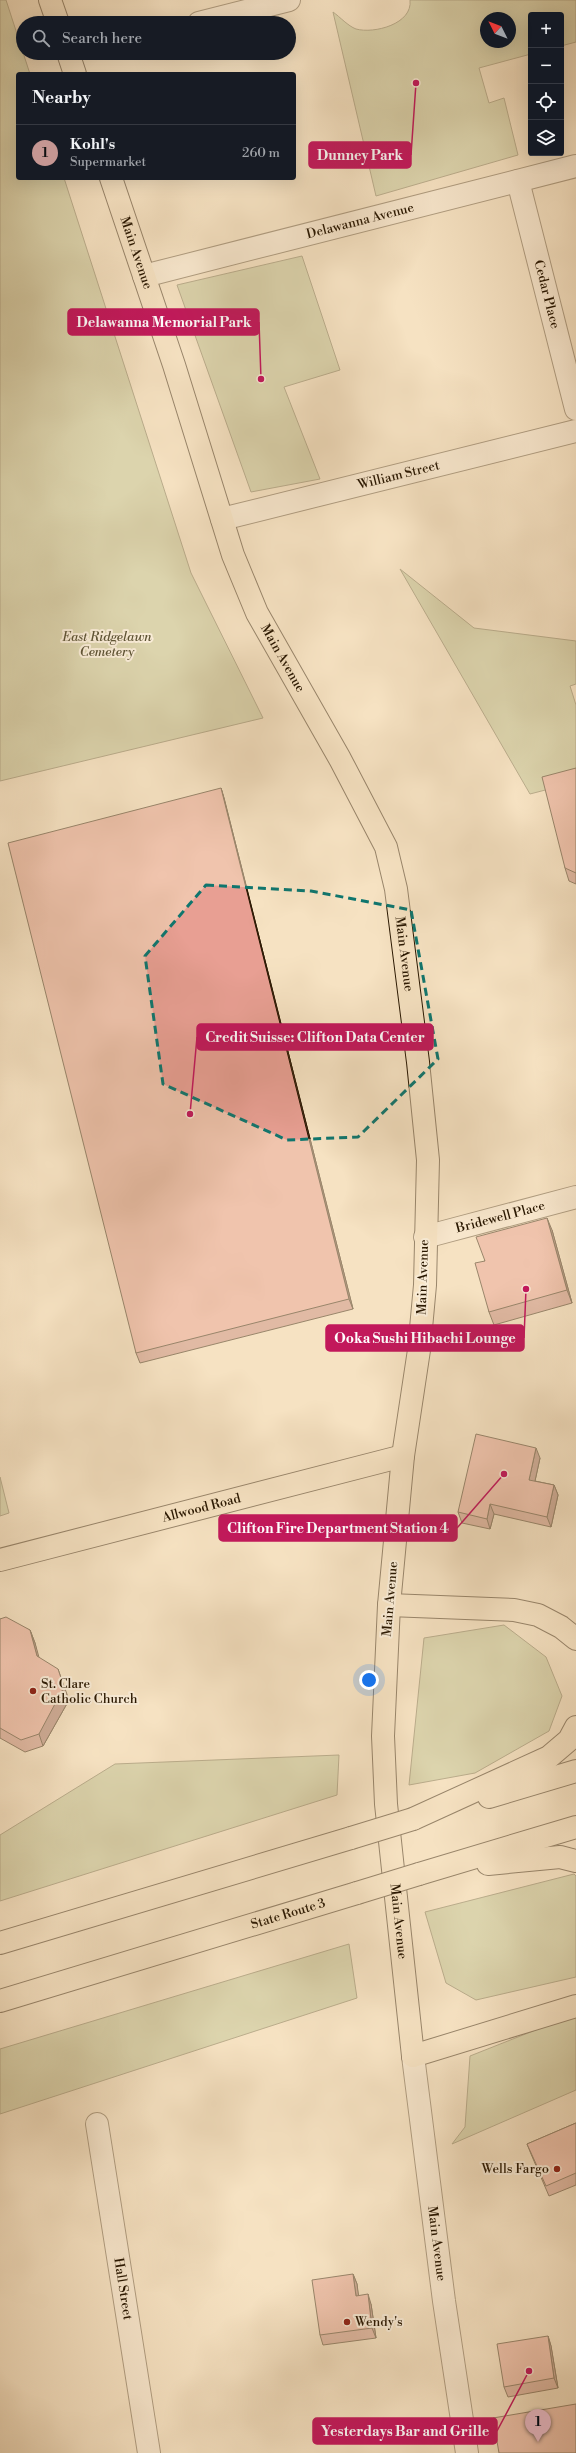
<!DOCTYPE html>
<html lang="en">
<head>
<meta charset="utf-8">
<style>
  :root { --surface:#171b24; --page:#20242c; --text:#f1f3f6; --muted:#9ea1a6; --line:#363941; --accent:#c59692 }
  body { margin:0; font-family:"Libre Bodoni",serif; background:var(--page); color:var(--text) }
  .controls { position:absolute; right:12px; top:12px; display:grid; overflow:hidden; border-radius:4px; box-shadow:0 4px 16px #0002 }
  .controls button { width:36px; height:36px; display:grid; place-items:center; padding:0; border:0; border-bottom:1px solid var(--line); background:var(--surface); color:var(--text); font:20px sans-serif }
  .compass { position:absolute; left:480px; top:12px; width:36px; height:36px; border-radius:50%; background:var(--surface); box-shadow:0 4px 16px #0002; rotate:312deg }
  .you { position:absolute; left:369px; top:1680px; width:14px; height:14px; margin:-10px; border:3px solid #fff; border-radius:50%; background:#1a73e8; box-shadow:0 0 0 6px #1a73e833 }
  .badge { display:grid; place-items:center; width:26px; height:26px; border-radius:50%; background:var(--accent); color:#111; font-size:13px; font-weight:700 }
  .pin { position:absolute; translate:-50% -33px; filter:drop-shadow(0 1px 2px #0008) }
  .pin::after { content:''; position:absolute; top:21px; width:14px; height:12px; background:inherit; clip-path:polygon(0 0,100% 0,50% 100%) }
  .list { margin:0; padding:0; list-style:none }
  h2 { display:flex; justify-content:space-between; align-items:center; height:52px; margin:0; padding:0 16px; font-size:17px }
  h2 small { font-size:13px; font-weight:400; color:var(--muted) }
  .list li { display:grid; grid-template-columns:26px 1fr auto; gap:12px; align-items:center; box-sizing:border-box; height:56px; padding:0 16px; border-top:1px solid var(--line) }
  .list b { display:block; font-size:15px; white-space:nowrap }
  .list p { margin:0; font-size:13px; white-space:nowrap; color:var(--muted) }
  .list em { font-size:13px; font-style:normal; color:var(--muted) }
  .icon { flex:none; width:22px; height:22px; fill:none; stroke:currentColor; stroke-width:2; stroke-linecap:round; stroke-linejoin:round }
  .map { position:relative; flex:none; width:576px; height:2453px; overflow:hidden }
  .search { position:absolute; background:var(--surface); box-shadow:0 4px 16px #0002; left:16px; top:16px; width:280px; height:44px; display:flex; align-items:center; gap:10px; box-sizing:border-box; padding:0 14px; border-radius:22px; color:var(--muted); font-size:15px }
  .panel { position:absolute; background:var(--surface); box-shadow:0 4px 16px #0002; left:16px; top:72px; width:280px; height:108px; border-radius:4px }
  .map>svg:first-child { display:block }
</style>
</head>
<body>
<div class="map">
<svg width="576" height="2453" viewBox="0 0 576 2453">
  <rect width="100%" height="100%" fill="#f6e2c2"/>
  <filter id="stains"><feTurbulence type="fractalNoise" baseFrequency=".005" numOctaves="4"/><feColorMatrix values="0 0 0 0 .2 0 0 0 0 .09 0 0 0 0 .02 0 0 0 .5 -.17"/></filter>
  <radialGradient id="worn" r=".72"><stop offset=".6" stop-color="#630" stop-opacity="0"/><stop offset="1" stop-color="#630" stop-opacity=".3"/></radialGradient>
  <g fill="#bdc393" stroke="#736d4a" fill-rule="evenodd">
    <path d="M0,0H6L30,74H18V178H64L191,573L263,718L0,781Z"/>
    <path d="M410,0H576V42L561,46V15H531V54L479,68L489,103L504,98L518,155L376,196L333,12C340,17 348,26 356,29C374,34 413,24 410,0ZM486,18H510V42H486Z"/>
    <path d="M302,256L340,370L284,387L320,479L251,492L177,285Z"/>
    <path d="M400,569L474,628L576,641V684L570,686L576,705V782L530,794Z"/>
    <path d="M0,1477L9,1513L0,1516Z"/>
    <path d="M504,1625L546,1657L562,1696L549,1731L475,1773L409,1785L424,1638Z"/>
    <path d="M339,1755L337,1795L0,1901V1835L115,1764Z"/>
    <path d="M574,1874L576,1876V1977L476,2000L446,1983L425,1912Z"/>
    <path d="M349,1944L357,1998L0,2114V2049Z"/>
    <path d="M576,2014V2090L452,2144L465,2127L470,2056Z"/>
  </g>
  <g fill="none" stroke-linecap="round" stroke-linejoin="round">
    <defs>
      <g id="minor">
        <path d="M199,23L289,0"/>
        <path id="s1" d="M518,181L576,409"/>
        <path id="s2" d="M144,276L576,166"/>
        <path id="s3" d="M222,519L576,431"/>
        <path id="s4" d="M425,1237L576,1197"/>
        <path id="s5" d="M413,2056L444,2301L467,2453"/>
        <path id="s6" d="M97,2124L149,2453"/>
      </g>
      <g id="major">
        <path d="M50,0L58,23"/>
        <path d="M68,53L75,74"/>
        <path id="s7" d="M111,178L174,365L233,555L257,613L340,759L386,847L396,889L418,1062L428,1160L425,1285L419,1350L403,1456L389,1605L383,1736L386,1804L413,2056"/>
        <path id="s8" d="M0,1560L403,1456"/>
      </g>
      <g id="highway">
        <path d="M389,1605L514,1610L538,1615L561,1627L576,1639"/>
        <path d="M489,1797L576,1771"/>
        <path d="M413,1819L549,1757L569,1740L576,1727"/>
        <path d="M488,1864L560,1857L576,1861"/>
        <path d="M419,1874L576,1827"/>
        <path d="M0,1943L351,1838"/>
        <path id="s9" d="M0,2001L357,1893"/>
        <path d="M413,2056L576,2006"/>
      </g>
    </defs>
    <use href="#minor" stroke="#5c4a31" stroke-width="24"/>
    <use href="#major" stroke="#291701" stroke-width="24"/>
    <use href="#highway" stroke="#291701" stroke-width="24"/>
    <use href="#minor" stroke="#f9ecd7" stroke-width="22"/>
    <use href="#major" stroke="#f6e2c2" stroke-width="22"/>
    <use href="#highway" stroke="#f6e2c2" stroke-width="22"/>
    <defs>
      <g id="highway-bridge">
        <path d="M351,1838L413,1819"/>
        <path d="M357,1893L419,1874"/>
      </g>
    </defs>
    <use href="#highway-bridge" stroke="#291701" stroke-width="24" stroke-linecap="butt"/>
    <use href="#highway-bridge" stroke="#f6e2c2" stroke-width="22"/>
  </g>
  <g fill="#c8897e" stroke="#291701">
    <path d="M576,768V884L569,881L565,868Z"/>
    <path d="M221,788L224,798L353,1309L140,1363L136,1353Z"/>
    <path d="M552,1230L572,1303L494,1325L489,1312L484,1261Z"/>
    <path d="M540,1458L535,1481L554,1485L558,1495L551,1527L494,1514L490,1529L462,1523L458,1512Z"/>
    <path d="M0,1619L30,1630L35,1643L38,1657L69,1700L43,1746L25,1752L0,1738Z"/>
    <path d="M576,2123V2185L549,2196L531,2154L527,2144Z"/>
    <path d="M353,2274L357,2284L358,2295L371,2304L376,2338L323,2345L320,2335Z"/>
    <path d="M548,2336L551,2346L558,2388L508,2397L504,2387Z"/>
  </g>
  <g fill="#a26f67" stroke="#291701">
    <path d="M221,788L224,798L353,1309L349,1299Z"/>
    <path d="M547,1218L552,1230L572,1303L567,1290Z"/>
    <path d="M536,1448L540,1458L533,1490L529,1480Z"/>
    <path d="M554,1485L558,1495L551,1527L547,1517Z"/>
    <path d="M490,1504L494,1514L490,1529L487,1519Z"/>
    <path d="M30,1630L35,1643L42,1668L37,1656Z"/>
    <path d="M58,1669L69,1700L43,1746L39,1734Z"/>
    <path d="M353,2274L357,2284L360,2306L356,2296Z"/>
    <path d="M368,2294L371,2304L376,2338L372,2328Z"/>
    <path d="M548,2336L551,2346L558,2388L554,2378Z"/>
  </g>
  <g fill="#e89f93" stroke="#291701">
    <path d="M576,768V873L565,868L542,777Z"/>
    <path d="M221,788L349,1299L136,1353L8,843Z"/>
    <path d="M547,1218L567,1290L489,1312L475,1263L485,1261L476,1237Z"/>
    <path d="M476,1434L536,1448L529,1480L554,1485L547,1517L490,1504L487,1519L458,1512Z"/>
    <path d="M6,1617L30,1630L37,1656L58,1669L64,1687L39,1734L21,1740L0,1728V1619Z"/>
    <path d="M576,2123V2173L546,2186L527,2144Z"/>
    <path d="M353,2274L356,2296L368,2294L372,2328L320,2335L312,2280Z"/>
    <path d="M548,2336L554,2378L504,2387L497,2344Z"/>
    <path d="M576,2404V2453H499L493,2418Z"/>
  </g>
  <path d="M0 0H576V2453H0ZM206,885L311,891L411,910L438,1059L358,1137L287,1140L163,1084L145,956Z" fill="#f6e2c2" fill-opacity=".55" fill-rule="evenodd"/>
  <path fill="none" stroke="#0f766e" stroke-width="3" stroke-dasharray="8 5" stroke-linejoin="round" d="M206,885L311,891L411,910L438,1059L358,1137L287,1140L163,1084L145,956Z"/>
  <g fill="#8f2418" stroke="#f9ecd7" stroke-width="1.5">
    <circle cx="33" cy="1691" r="4"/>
    <circle cx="557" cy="2169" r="4"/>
    <circle cx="347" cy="2322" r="4"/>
  </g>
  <g text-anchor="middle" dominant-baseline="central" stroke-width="4" stroke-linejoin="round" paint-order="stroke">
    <g font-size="13" fill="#291701" stroke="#f9ecd7">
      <text stroke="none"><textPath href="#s2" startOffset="223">Delawanna Avenue</textPath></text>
      <text stroke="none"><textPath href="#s7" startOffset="79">Main Avenue</textPath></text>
      <text stroke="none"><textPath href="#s1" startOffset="117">Cedar Place</textPath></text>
      <text stroke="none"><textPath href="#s3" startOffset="182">William Street</textPath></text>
      <text stroke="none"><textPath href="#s7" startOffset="511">Main Avenue</textPath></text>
      <text stroke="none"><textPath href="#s7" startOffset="835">Main Avenue</textPath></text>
      <text stroke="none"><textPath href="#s4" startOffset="78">Bridewell Place</textPath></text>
      <text transform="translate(423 1277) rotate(-88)">Main Avenue</text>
      <text stroke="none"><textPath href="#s8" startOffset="208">Allwood Road</textPath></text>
      <text transform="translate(390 1599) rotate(-85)">Main Avenue</text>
      <text stroke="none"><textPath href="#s9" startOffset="301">State Route 3</textPath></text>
      <text stroke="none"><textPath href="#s7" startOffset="1807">Main Avenue</textPath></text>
      <text stroke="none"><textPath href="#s5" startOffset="189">Main Avenue</textPath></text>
      <text stroke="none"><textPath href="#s6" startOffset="167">Hall Street</textPath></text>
    </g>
    <g font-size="13" font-style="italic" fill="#5d5334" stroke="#f9ecd7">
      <text x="107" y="637">East Ridgelawn<tspan x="107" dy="15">Cemetery</tspan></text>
    </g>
    <g font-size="13" fill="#291701" stroke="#f9ecd7" text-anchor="start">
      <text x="41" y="1684">St. Clare<tspan x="41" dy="15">Catholic Church</tspan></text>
      <text x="549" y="2169" text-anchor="end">Wells Fargo</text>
      <text x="355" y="2322">Wendy's</text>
    </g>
  </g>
  <path fill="none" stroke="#c2185b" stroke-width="1.5" d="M416 83L411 155M261 379L259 322M190 1114L197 1037M526 1289L524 1338M504 1474L457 1528M529 2371L497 2431"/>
  <g fill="#c2185b" stroke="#f9ecd7" stroke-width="1.5">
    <circle cx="416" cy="83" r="4"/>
    <circle cx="261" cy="379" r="4"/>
    <circle cx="190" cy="1114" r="4"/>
    <circle cx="526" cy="1289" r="4"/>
    <circle cx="504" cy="1474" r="4"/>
    <circle cx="529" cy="2371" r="4"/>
  </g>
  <g fill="#c2185b" stroke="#c2185b" stroke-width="1.5">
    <rect x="309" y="142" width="102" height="26" rx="4"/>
    <rect x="68" y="309" width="191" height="26" rx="4"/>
    <rect x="197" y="1024" width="236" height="26" rx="4"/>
    <rect x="326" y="1325" width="198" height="26" rx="4"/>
    <rect x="219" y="1515" width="238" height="26" rx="4"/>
    <rect x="313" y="2418" width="184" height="26" rx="4"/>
  </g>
  <g font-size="14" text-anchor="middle" font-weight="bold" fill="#fff">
    <text x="360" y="160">Dunney Park</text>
    <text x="164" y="327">Delawanna Memorial Park</text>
    <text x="315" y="1042">Credit Suisse: Clifton Data Center</text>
    <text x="425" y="1343">Ooka Sushi Hibachi Lounge</text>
    <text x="338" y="1533">Clifton Fire Department Station 4</text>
    <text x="405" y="2436">Yesterdays Bar and Grille</text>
  </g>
  <rect width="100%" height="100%" filter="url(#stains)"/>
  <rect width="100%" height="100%" fill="url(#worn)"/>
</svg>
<div class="controls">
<button>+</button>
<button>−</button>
<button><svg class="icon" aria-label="locate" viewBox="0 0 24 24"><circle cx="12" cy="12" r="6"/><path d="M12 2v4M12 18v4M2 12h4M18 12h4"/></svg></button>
<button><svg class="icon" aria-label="layers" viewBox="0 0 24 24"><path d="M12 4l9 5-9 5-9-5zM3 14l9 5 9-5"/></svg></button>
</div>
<svg class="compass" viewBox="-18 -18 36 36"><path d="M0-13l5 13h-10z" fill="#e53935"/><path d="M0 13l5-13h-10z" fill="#9ea1a6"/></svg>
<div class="you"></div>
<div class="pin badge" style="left:538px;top:2442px">1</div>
<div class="search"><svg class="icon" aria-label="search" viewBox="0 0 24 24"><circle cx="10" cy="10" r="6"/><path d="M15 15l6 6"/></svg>Search here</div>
<section class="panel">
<h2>Nearby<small></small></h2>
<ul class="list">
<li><span class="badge">1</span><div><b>Kohl's</b><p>Supermarket</p></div><em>260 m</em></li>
</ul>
</section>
</div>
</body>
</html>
